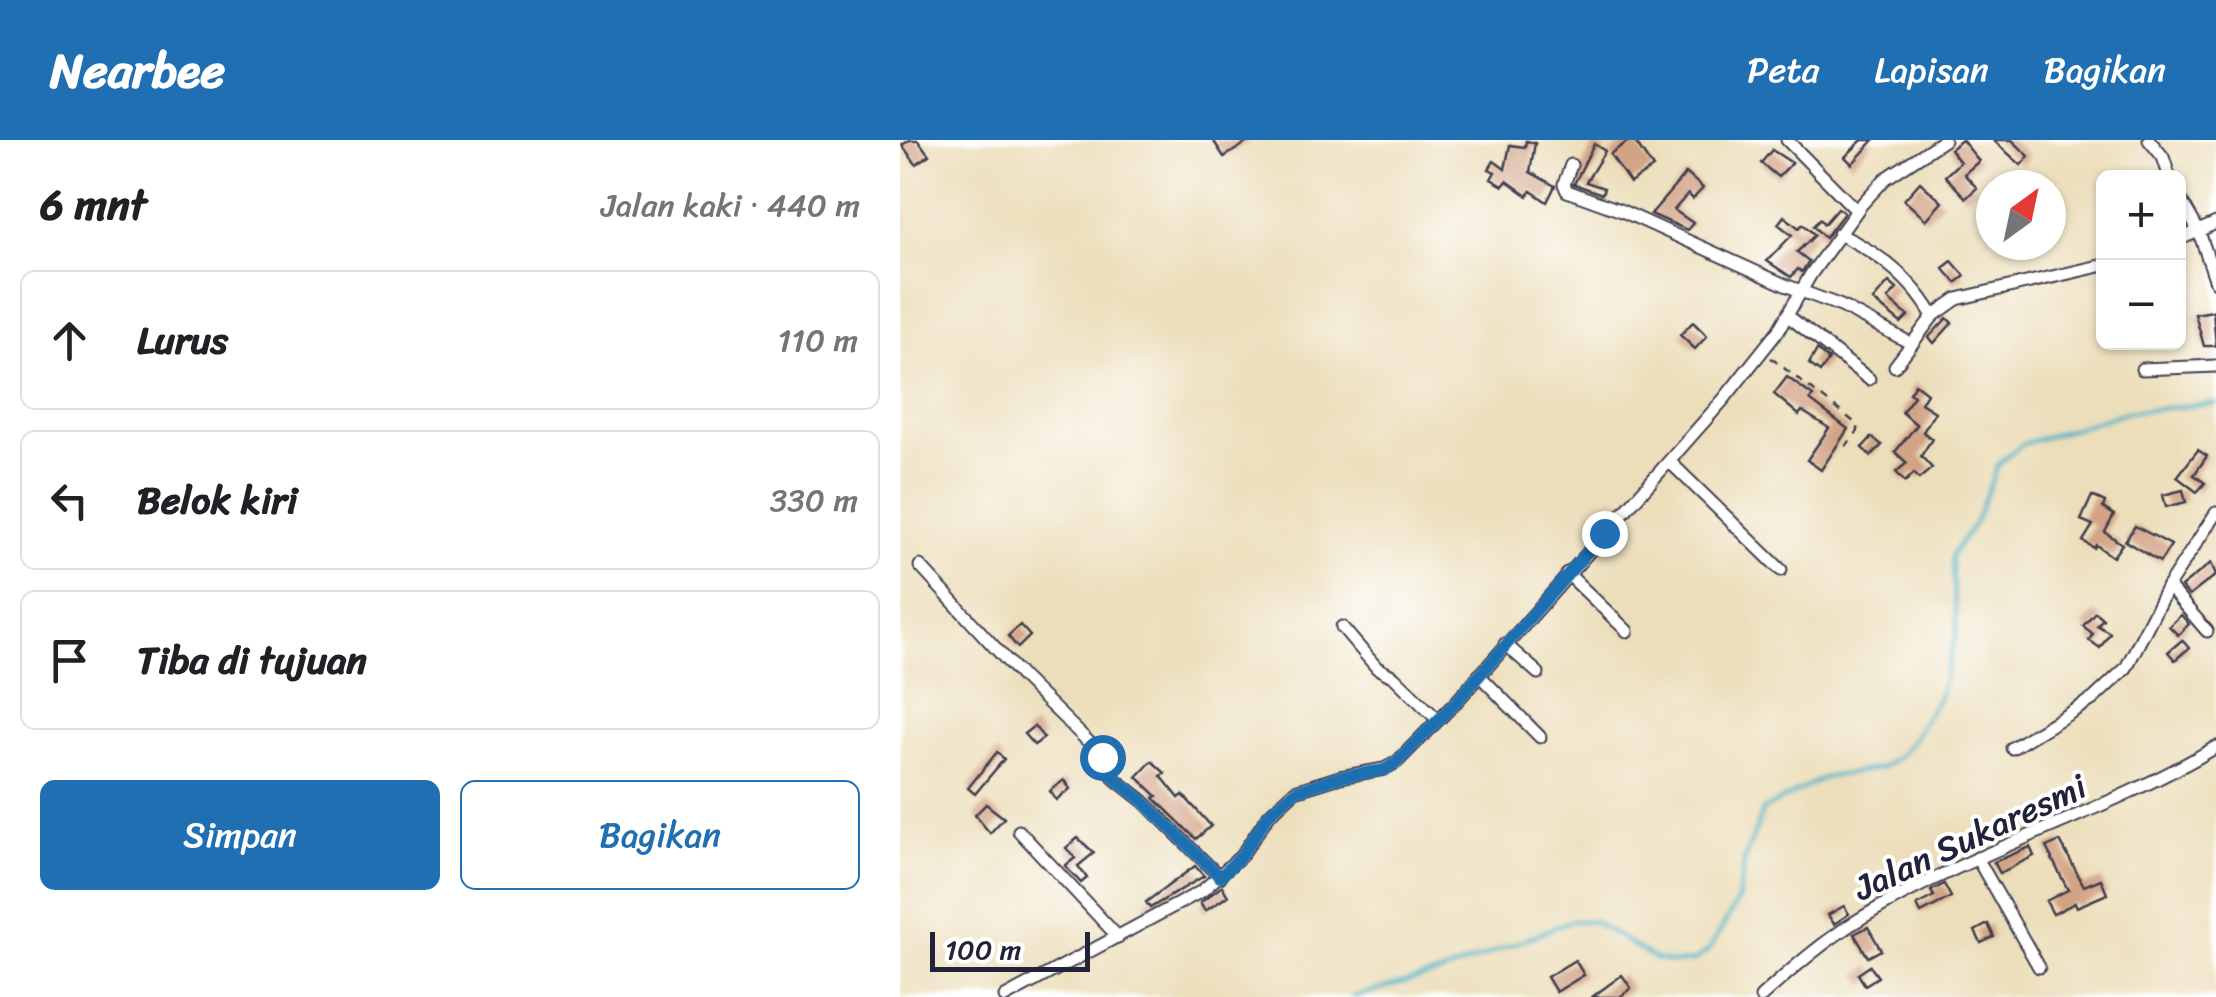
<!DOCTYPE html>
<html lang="id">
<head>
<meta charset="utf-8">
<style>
  :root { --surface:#fff; --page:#f2f2f2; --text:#202124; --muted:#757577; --line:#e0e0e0; --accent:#1f6fb2 }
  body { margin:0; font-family:Sriracha,sans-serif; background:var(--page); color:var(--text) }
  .controls { position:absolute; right:30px; top:30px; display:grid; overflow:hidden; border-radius:15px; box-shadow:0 2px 8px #0004 }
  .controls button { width:90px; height:90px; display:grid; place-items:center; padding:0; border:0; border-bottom:2px solid var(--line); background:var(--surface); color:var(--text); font:50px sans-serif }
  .compass { position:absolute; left:1076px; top:30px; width:90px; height:90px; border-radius:50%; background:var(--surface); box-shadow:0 2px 8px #0004; rotate:33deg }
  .scale { position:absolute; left:30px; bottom:25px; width:160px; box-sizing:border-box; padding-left:10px; border:5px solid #22223b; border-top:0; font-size:28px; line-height:35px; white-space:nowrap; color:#22223b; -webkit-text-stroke:8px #fff; paint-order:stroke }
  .stop { position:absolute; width:30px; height:30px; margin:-22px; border:8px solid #1f6fb2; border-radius:50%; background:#fff }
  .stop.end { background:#1f6fb2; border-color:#fff; box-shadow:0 2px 10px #0008 }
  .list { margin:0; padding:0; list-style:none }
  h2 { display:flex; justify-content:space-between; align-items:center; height:130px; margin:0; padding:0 40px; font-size:42px }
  h2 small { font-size:32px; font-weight:400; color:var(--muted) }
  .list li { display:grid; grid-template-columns:65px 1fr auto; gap:30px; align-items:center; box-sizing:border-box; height:140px; margin:0 20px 20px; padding:0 20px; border:2px solid var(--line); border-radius:15px }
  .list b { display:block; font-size:38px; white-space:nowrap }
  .list em { font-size:32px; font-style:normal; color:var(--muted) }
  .actions { display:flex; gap:20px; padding:30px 40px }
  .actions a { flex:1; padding:22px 0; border:2px solid var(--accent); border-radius:15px; text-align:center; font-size:35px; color:var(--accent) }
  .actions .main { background:var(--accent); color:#fff }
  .icon { flex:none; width:55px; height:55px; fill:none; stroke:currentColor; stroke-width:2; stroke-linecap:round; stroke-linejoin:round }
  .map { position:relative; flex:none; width:1316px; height:857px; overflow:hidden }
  header { display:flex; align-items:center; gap:60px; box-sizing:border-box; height:140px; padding:0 50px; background:var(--accent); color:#fff }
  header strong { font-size:48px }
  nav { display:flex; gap:55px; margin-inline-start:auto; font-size:35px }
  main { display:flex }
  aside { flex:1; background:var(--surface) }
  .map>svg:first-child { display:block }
</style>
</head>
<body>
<header>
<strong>Nearbee</strong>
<nav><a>Peta</a><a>Lapisan</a><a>Bagikan</a></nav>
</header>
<main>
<aside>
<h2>6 mnt<small>Jalan kaki · 440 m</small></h2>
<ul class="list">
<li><svg class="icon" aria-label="ahead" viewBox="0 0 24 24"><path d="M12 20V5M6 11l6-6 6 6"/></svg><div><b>Lurus</b></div><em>110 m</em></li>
<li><svg class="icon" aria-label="left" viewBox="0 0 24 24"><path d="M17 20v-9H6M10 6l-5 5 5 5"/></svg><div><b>Belok kiri</b></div><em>330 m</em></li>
<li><svg class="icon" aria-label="arrive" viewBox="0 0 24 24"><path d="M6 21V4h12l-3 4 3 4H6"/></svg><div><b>Tiba di tujuan</b></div></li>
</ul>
<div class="actions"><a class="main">Simpan</a><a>Bagikan</a></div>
</aside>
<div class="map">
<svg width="1316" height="857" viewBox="0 0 1316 857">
  <rect width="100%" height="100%" fill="#fff"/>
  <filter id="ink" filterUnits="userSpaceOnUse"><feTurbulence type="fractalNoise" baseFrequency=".01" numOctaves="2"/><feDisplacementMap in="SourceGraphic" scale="20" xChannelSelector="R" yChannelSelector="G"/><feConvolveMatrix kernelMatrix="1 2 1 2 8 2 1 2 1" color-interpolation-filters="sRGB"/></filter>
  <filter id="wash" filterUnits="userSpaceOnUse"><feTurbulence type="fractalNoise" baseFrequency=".0048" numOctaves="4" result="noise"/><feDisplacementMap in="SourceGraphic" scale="40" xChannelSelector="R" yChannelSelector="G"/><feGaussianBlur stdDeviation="2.25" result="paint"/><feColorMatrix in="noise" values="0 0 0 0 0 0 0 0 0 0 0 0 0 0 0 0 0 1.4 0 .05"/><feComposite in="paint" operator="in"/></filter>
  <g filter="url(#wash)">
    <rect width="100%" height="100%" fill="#ecdeba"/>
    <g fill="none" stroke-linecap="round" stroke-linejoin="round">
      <path stroke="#48b2c6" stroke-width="4" d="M452,857L545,832L670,781H693L755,819L774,823L794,821L810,809L838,760L845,718L863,670L923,638L981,628L998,617L1011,602L1039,557L1057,492L1051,416L1075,382L1098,325L1105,318L1123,304L1227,272L1316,263"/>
    </g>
    <g id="blocks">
      <g fill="#d3a386">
        <path d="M10,0H18L29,15L16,24L2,5Z"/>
        <path d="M313,0H351L324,17Z"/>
        <path d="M730,0H734L753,28L730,43L710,14Z"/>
        <path d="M962,0H974L952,24L945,17Z"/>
        <path d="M1062,0L1079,21L1064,34L1077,48L1066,58L1045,36L1060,22L1050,9Z"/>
        <path d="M1093,0H1112L1129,16L1121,25Z"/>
        <path d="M626,1L635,3L630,32L655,46L647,62L631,51L628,56L607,41L603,46L591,39L595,32L589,29L594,21L605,29L610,5L625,7Z"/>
        <path d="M694,4L705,11L686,42L704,48L702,54L674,44Z"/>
        <path d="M872,10L892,23L878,37L861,23Z"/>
        <path d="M786,33L803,48L793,59L788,54L774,70L793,83L787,90L751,74Z"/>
        <path d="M1020,42L1042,62L1026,80L1004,60Z"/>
        <path d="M938,68L944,73L925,98L913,86L920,79L924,84Z"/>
        <path d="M884,76L899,88L903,84L915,95L897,112L909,121L902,132L898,129L891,137L867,121L892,95L878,84Z"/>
        <path d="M1052,121L1065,136L1056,143L1043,128Z"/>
        <path d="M989,142L997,149L988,159L1008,176L1001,183L973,160Z"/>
        <path d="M1313,171L1316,206H1304L1295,174Z"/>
        <path d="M1047,178L1052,183L1034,203L1029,197Z"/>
        <path d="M793,182L807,196L795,209L780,195Z"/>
        <path d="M917,210L929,220L920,232L909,224Z"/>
        <path d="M887,237L913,256L910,260L948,289L921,330L907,320L929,288L902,271L899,275L874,254Z"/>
        <path d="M1015,244L1027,253L1021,263L1035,272L1023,292L1032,299L1021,316L1032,328L1019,339L1014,333L1005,342L996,332L1007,323L995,312L1017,285L1002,272L1014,256L1009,253Z"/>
        <path d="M972,297L982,305L971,316L962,308Z"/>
        <path d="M1298,310L1307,316L1294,335L1305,343L1297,352L1277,337Z"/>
        <path d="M1283,350L1286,362L1266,367L1263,355Z"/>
        <path d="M1192,356L1205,362L1203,368L1214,375L1205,392L1222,404L1213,417L1196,405L1194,408L1183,401L1193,385L1181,380Z"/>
        <path d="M1235,386L1271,405L1260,422L1225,401Z"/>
        <path d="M1311,423L1316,435L1289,456L1281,447Z"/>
        <path d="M1195,472L1203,479L1197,485L1210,493L1200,508L1189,500L1193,494L1183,486Z"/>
        <path d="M1281,475L1289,484L1278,495L1269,486Z"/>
        <path d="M120,485L130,496L118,508L108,496Z"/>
        <path d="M1282,500L1289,508L1275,520L1268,512Z"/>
        <path d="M134,586L144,598L134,605L124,594Z"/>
        <path d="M97,612L104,619L75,654L68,648Z"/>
        <path d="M252,621L265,633L261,636L279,658L283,655L311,686L296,699L254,658L257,656L237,637Z"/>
        <path d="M164,640L170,649L156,660L150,651Z"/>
        <path d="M86,664L104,678L90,693L75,675Z"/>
        <path d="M178,698L194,713L178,726L187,738L181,743L165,726L175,718L166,708Z"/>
        <path d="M1160,701L1184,746L1201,739L1207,754L1177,767L1175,763L1153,774L1146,761L1168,750L1146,707Z"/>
        <path d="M1130,707L1134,716L1100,733L1094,722Z"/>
        <path d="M295,726L304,736L250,768L246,762Z"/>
        <path d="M1044,744L1051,757L1021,773L1017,765L1034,756L1031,751Z"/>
        <path d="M322,746L328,756L305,771L300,763Z"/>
        <path d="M944,766L949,774L934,784L928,775Z"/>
        <path d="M1088,784L1094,797L1081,803L1075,791Z"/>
        <path d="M968,787L981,810L968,817L954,794Z"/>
        <path d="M675,820L684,835L656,852L647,837Z"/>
        <path d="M970,826L978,837L965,845L958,834Z"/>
        <path d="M722,835L731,848L720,857H692Z"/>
      </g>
    </g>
  </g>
  <g filter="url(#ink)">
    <use href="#blocks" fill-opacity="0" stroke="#403e4e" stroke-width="2.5"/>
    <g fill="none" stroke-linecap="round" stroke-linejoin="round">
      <defs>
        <g id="minor">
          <path d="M887,0L956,70"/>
          <path d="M1249,0L1263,17L1270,38"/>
          <path d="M671,25L664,44L667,51L722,71L885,145L941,166L1012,204"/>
          <path d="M1278,55L1299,92L1316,142"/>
          <path d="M939,94C977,112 1012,139 1033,176"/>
          <path d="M1278,100L1316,83"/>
          <path d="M888,176L969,239"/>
          <path d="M995,226L1033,176L1057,159L1204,125"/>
          <path d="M1242,229L1316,226"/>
          <path d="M770,322L881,430"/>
          <path d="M20,426L123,538L198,611L215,639L243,661L320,737"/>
          <path d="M667,433L727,491"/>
          <path d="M1268,446L1307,491"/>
          <path d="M442,487L477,528L494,537L538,580"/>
          <path d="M605,504L638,533"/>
          <path d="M579,535L640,597"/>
          <path d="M1112,608L1193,559L1226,528L1268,446L1316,373"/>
          <path d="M119,691L218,797"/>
          <path d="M1077,718L1139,827"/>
          <path d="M105,857L302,751L341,716L369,675L395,651L440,637L484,629L497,622L557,561L824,259L878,191L911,134L961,65L985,39L1044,0"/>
          <path d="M861,857C893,828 926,799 963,777C1075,709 1204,674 1316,607"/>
        </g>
      </defs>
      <use href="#minor" stroke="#403e4e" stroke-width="15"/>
      <path stroke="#403e4e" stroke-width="2.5" stroke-dasharray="8 8" stroke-linecap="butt" d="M871,218L958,285V291L942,311"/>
      <use href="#minor" stroke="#fff" stroke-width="11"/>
    </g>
  </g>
  <g fill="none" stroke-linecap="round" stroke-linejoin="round" filter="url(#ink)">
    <path stroke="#1f6fb2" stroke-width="12" d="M202,617L215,639L243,661L320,737L341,716L369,674L396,651L440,637L484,630L497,622L557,561L704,393"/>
  </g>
  <g text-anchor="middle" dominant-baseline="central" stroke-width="8" stroke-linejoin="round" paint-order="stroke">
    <g font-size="35" fill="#22223b" stroke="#fff">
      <text transform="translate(1070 697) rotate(-25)">Jalan Sukaresmi</text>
    </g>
  </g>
</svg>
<div class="controls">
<button>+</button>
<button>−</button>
</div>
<svg class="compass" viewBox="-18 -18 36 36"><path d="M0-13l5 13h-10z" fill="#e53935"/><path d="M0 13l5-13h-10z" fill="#757577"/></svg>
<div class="scale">100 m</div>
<div class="stop" style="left:202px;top:617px"></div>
<div class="stop end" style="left:704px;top:393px"></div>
</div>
</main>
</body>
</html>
